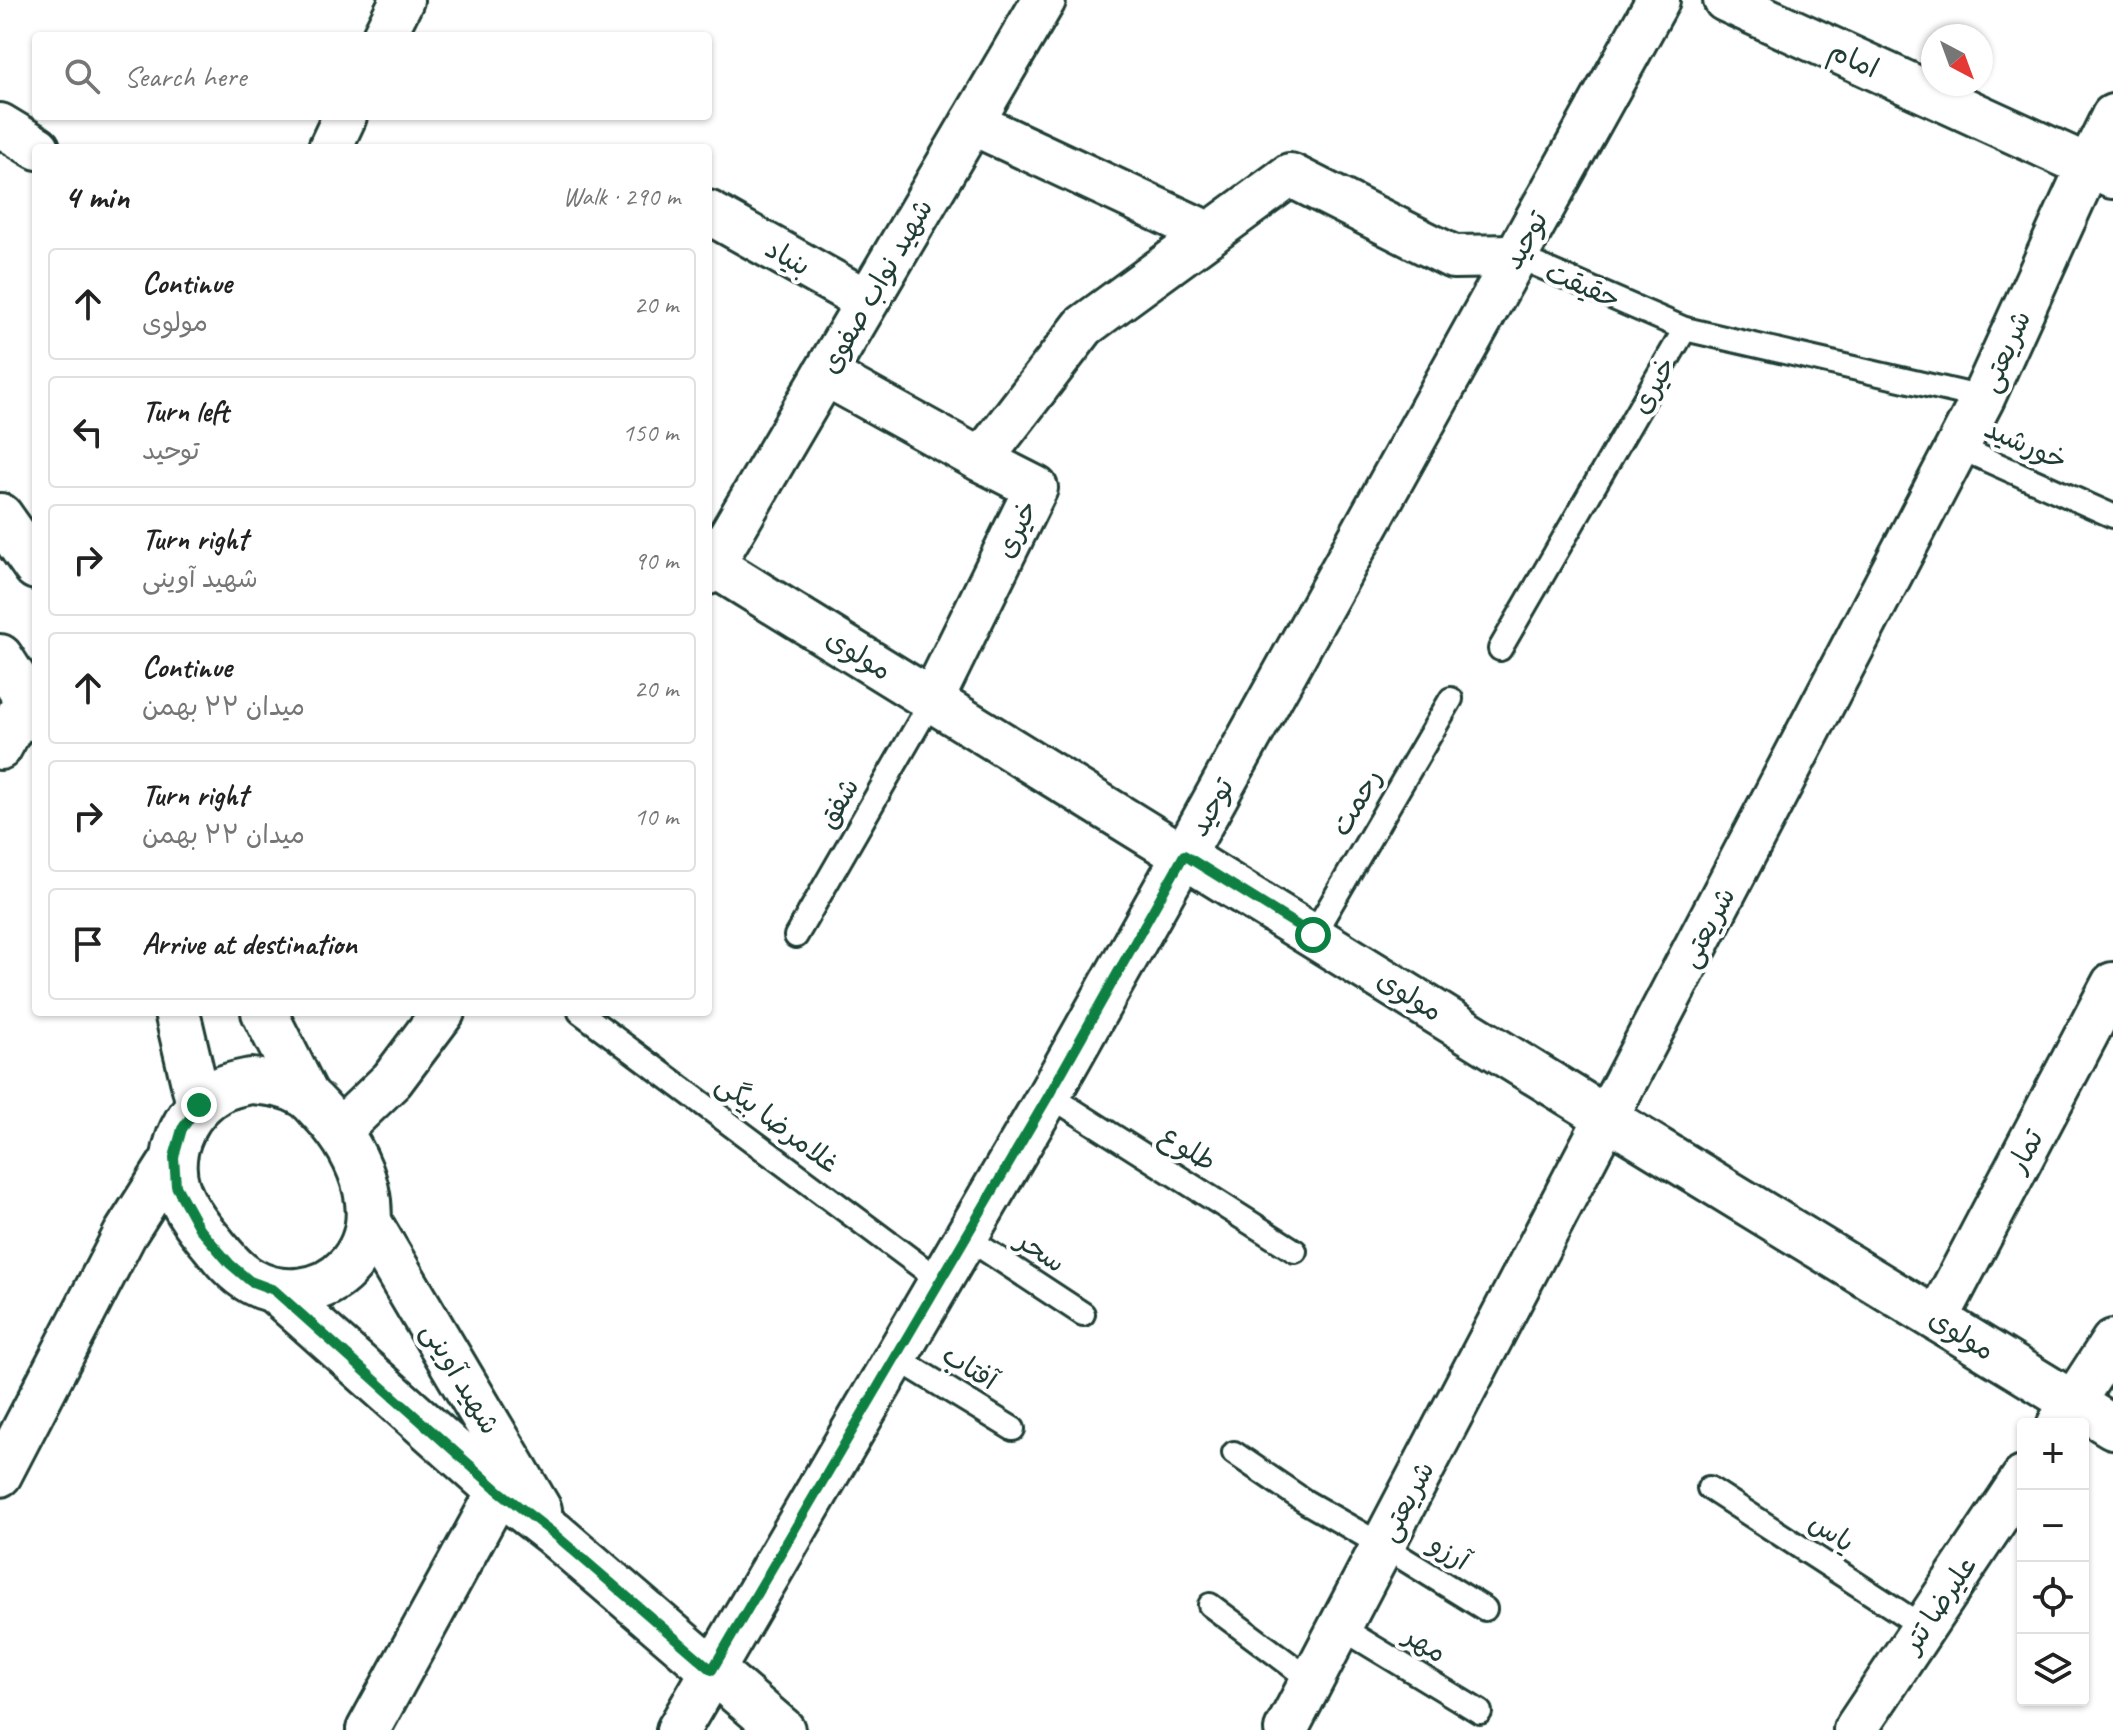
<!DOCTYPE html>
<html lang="en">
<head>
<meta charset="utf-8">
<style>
  :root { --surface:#fff; --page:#f6f6f6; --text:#222; --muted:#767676; --line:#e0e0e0 }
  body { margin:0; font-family:Caveat,"Playpen Sans Arabic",sans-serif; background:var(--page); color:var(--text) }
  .controls { position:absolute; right:24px; bottom:24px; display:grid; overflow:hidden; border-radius:8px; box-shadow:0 2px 6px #0004 }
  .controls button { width:72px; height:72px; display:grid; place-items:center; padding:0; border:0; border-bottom:2px solid var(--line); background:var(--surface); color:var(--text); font:40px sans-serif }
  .compass { position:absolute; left:1921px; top:24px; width:72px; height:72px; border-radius:50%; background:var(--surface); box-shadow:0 2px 6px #0004; rotate:139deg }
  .stop { position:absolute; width:24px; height:24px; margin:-18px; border:6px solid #0b8043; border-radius:50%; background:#fff }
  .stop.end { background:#0b8043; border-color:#fff; box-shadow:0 2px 8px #0008 }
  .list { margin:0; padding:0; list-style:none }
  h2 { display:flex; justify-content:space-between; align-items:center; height:104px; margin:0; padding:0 32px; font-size:34px }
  h2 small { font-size:26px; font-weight:400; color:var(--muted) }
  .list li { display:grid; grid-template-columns:52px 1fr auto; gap:24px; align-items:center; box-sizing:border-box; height:112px; margin:0 16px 16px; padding:0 16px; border:2px solid var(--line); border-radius:8px }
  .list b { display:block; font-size:30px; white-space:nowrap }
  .list p { margin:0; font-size:26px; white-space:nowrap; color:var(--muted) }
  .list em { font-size:26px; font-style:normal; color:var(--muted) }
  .icon { flex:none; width:44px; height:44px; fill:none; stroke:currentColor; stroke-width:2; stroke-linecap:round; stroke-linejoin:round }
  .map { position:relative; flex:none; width:2113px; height:1730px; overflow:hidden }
  .search { position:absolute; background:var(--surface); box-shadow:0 2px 6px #0004; left:32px; top:32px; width:680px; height:88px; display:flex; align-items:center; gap:20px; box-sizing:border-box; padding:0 28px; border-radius:8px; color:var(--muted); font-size:30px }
  .panel { position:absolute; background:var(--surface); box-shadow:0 2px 6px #0004; left:32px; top:144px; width:680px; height:872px; border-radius:8px }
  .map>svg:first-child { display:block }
</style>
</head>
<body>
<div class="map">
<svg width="2113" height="1730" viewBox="0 0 2113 1730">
  <rect width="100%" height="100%" fill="#fff"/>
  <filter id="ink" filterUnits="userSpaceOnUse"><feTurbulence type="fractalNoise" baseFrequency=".0125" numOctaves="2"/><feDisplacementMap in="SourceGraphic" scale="16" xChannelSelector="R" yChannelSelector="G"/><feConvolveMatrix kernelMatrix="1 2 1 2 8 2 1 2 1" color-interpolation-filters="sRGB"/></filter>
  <g filter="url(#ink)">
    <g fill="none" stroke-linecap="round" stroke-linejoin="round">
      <defs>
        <g id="service">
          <path d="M1516,256L1685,329L1983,398"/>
          <path d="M1958,447L2113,516"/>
          <path d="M1500,649L1685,329"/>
          <path d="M1313,935L1451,699"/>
          <path d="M796,936L932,700"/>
          <path d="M580,1012L940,1281"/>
          <path d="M1049,1095L1295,1251"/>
          <path d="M966,1237L1083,1314"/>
          <path d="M895,1357L1013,1429"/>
          <path d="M1234,1453L1306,1502L1383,1546L1485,1609"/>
          <path d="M1709,1488L1923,1627"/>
          <path d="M1210,1605L1312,1681"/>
          <path d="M1340,1627L1480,1712"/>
        </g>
        <g id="minor">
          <path d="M1725,0L2112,177"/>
          <path d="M384,36L402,0"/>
          <path d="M972,123L1210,234"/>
          <path d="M0,125L38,148"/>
          <path d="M330,148L345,116"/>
          <path d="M708,212L867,301"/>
          <path d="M825,374L981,460L1036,488L932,700"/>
          <path d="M981,460L1084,326L1290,175L1453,257L1516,256"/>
          <path d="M708,562L1607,1118L2113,1427"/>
          <path d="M708,573L1044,0"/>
          <path d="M0,748L27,699"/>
          <path d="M339,1131L392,1080L443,1012"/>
          <path d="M1937,1319L2113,984"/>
          <path d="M2059,1424L2113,1341"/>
          <path d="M0,1475L125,1234L174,1157"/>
          <path d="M368,1730L499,1491"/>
          <path d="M678,1730L1049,1095L1184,855L1658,0"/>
          <path d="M1286,1730L1983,398L2088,167L2113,116"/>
          <path d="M1855,1730L2023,1478"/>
        </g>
        <g id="tertiary">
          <path d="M0,516L36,567"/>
          <path d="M0,657L27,699L36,719"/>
          <path d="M177,1012L199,1105"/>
          <path d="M264,1012L306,1095"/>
          <path d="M251,1081C270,1083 286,1084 303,1094C312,1099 318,1108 325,1115C362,1155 390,1223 347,1268C323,1294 281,1298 251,1281C236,1273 223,1257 212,1243C199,1228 183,1206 177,1187C165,1149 188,1106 222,1089C230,1085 241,1083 251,1081Z"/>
          <path d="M370,1224L539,1510"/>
          <path d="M274,1290L499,1491L553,1533L782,1730"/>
        </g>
      </defs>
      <use href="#service" stroke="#1f3d34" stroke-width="28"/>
      <use href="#minor" stroke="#1f3d34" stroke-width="48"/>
      <use href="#tertiary" stroke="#1f3d34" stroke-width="50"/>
      <use href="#service" stroke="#fff" stroke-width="22"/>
      <use href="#minor" stroke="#fff" stroke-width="42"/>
      <use href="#tertiary" stroke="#fff" stroke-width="44"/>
    </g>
  </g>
  <g fill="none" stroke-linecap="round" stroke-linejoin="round" filter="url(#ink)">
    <path stroke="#0b8043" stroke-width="10" d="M199,1105L182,1129L174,1157L176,1186L199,1228L230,1264L250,1281L274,1290L499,1491L553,1533L712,1670L1049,1095L1184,855L1313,935"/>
  </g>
  <g text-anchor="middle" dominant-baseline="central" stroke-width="8" stroke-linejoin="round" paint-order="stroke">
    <g font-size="28" fill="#1f3d34" stroke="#fff">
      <text transform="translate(1854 59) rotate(25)">امام</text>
      <text transform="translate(1525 240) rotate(-61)">توحید</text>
      <text transform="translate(788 257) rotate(29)">بنیاد</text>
      <text transform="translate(1583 285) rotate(23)">حقیقت</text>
      <text transform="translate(876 286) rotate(-60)">شهید نواب صفوی</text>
      <text transform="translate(2005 351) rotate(-66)">شریعتی</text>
      <text transform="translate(1653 385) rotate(-60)">خیری</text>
      <text transform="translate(2026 444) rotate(24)">خورشید</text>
      <text transform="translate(1016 529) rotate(-64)">خیری</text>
      <text transform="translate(859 654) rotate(32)">مولوی</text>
      <text transform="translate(1356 802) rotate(-60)">رحمت</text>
      <text transform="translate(838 803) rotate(-60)">شفق</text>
      <text transform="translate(1211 807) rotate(-61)">توحید</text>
      <text transform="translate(1707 927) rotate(-62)">شریعتی</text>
      <text transform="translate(1410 995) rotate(32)">مولوی</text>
      <text transform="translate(778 1123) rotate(37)">غلامرضا بیگی</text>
      <text transform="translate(1188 1148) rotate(32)">طلوع</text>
      <text transform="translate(2025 1151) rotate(-62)">تمار</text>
      <text transform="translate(1041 1251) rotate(34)">سحر</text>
      <text transform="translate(1962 1334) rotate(32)">مولوی</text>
      <text transform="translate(970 1367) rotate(32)">آفتاب</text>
      <text transform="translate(461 1378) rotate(59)">شهید آوینی</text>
      <text transform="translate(1406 1501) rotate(-62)">شریعتی</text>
      <text transform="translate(1832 1532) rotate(33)">یاس</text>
      <text transform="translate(1450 1552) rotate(32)">آرزو</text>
      <text transform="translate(1939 1604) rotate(-56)">علیرضا تتر</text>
      <text transform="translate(1426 1644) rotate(32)">مهر</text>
    </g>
  </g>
</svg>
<div class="controls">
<button>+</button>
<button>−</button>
<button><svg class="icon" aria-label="locate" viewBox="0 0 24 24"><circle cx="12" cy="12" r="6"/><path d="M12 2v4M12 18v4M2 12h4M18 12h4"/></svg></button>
<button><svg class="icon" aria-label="layers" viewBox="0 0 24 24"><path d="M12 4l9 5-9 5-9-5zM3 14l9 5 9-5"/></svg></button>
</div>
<svg class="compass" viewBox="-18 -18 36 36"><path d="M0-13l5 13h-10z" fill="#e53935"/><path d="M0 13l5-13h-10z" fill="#767676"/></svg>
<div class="stop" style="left:1313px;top:935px"></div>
<div class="stop end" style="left:199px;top:1105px"></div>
<div class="search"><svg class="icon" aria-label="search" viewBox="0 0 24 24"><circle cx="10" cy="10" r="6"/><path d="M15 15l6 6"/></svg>Search here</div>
<section class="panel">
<h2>4 min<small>Walk · 290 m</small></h2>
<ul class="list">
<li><svg class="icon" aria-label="ahead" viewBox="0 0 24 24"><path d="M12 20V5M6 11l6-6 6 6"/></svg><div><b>Continue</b><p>مولوی</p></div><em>20 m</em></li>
<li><svg class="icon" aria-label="left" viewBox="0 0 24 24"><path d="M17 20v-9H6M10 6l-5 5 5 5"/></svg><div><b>Turn left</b><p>توحید</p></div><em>150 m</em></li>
<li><svg class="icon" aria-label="right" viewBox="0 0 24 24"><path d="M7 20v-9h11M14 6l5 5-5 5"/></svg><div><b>Turn right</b><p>شهید آوینی</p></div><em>90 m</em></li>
<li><svg class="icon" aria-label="ahead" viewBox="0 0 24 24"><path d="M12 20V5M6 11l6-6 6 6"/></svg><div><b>Continue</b><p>میدان ۲۲ بهمن</p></div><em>20 m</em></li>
<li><svg class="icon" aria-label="right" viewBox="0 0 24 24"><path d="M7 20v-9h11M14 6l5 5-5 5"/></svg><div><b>Turn right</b><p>میدان ۲۲ بهمن</p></div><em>10 m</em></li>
<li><svg class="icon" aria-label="arrive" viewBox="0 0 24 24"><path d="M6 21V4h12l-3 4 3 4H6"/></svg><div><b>Arrive at destination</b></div></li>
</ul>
</section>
</div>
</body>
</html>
